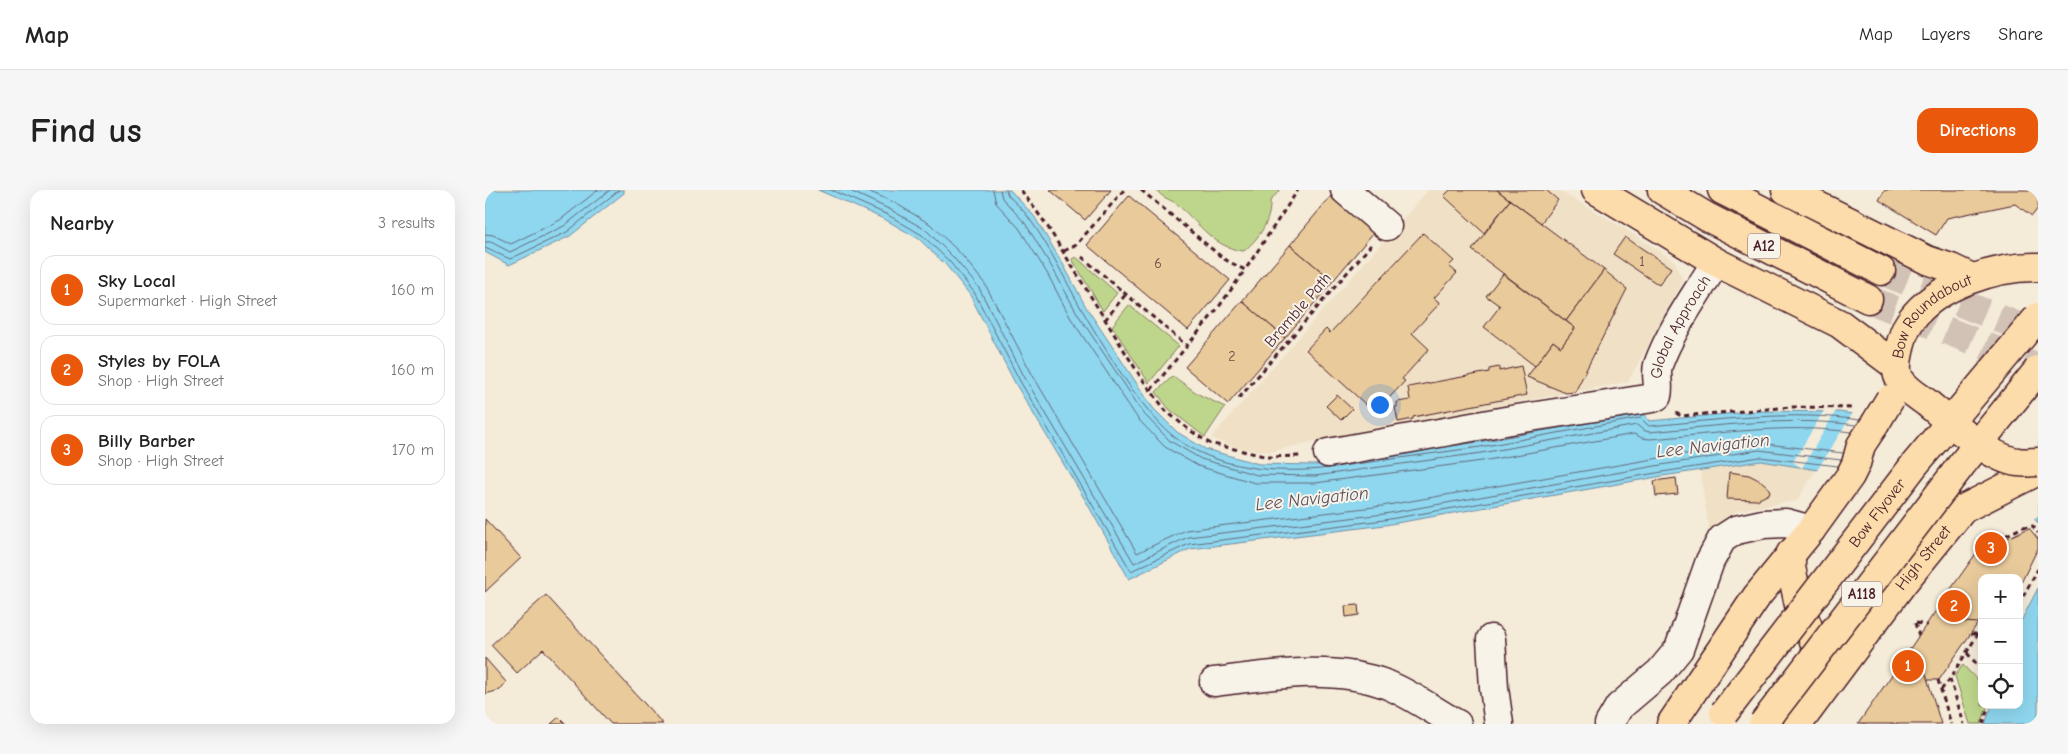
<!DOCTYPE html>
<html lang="en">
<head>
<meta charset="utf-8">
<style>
  :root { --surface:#fff; --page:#f6f6f6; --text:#222; --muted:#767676; --line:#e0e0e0; --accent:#ea580c }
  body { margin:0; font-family:"Comic Neue",sans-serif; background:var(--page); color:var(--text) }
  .controls { position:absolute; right:15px; bottom:15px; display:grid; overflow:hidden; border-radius:10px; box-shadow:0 5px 20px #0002 }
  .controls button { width:45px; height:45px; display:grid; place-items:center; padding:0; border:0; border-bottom:1px solid var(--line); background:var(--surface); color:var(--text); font:25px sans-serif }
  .you { position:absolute; left:894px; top:214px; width:18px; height:18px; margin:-12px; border:4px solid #fff; border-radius:50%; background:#1a73e8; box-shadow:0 0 0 8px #1a73e833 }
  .badge { display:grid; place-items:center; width:32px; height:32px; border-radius:50%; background:var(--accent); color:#fff; font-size:16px; font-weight:700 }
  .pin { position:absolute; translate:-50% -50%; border:2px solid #fff; box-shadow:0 1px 5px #0006 }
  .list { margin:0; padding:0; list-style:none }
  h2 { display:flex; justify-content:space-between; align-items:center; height:65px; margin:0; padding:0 20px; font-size:21px }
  h2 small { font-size:16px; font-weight:400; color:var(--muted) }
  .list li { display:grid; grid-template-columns:32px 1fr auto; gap:15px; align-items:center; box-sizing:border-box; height:70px; margin:0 10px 10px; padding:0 10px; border:1px solid var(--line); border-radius:15px }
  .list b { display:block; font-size:19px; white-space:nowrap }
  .list p { margin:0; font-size:16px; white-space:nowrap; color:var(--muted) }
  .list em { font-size:16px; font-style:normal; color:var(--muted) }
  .icon { flex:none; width:28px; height:28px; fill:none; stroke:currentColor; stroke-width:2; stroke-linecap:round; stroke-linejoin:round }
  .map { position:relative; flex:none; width:1553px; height:534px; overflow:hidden; border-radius:15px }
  header { display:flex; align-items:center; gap:30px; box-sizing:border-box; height:70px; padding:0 25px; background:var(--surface); border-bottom:1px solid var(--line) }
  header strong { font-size:24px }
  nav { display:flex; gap:28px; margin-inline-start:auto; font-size:18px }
  .intro { display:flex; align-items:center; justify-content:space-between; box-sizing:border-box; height:120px; padding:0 30px }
  h1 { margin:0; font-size:35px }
  .button { padding:12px 22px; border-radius:15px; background:var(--accent); color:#fff; font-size:18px; font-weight:700 }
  main { display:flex; gap:30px; padding:0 30px }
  aside { flex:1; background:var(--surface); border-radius:15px; box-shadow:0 5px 20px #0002 }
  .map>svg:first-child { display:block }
</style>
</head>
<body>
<header>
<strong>Map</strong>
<nav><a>Map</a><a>Layers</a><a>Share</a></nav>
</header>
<div class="intro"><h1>Find us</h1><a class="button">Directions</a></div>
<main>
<aside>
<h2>Nearby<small>3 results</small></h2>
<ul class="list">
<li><span class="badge">1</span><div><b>Sky Local</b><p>Supermarket · High Street</p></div><em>160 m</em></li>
<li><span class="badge">2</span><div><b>Styles by FOLA</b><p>Shop · High Street</p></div><em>160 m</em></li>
<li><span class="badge">3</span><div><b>Billy Barber</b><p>Shop · High Street</p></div><em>170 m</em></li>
</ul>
</aside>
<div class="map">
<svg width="1553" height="534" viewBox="0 0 1553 534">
  <rect width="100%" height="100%" fill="#f4ebd9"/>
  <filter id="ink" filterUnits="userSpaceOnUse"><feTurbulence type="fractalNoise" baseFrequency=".02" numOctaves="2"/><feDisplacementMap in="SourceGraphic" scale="10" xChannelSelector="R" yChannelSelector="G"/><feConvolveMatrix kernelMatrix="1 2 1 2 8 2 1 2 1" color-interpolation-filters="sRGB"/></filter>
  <g filter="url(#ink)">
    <g fill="#f0e1c6">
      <path d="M943,0H1073L1139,38L1190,71L1198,91L1143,192L851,246L785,262L753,258L726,248Z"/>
      <path d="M1276,271L1332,278L1312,311L1253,320L1231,337L1225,345L1215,281Z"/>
    </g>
    <g fill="#bed68c" stroke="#847a5c">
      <path d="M672,0H795L785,11C786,31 775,47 759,61C729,58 715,34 694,16C687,9 677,9 672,0Z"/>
      <path d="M591,67L632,103L618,121L587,69Z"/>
      <path d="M644,115L694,156L664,193L627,136Z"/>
      <path d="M688,186L713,204L740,217L720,247L684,219L671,202Z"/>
      <path d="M1478,475L1497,495V515H1503L1496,534H1485L1470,486Z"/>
    </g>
    <g fill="#8ed7ef" stroke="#738da1">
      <path d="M0,0H139V3L85,46L24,75L0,62Z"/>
      <path d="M333,0H525L549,26L578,74L601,117L668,218L692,242L720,259L774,274L829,275L994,252L1159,223L1164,231L1273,221L1354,222L1553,251V333L1542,320L1531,311L1498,295L1333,280L1276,271L1178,286L900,335L705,359L644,389L602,313L530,193L485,105L461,75L434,49L401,30Z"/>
      <path d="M1553,398V534H1500L1507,515H1534V435Z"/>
    </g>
    <g fill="#f4ebd9">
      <path d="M1340,219H1352L1317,278L1308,272Z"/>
      <path d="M1369,221L1438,231L1494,235L1553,248V327L1547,330L1541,322L1521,307L1483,294L1331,282Z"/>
    </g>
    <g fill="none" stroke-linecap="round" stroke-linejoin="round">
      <g stroke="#656979" stroke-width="1">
        <path d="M346,0L403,25L437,45L465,72L489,102L535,191L646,381L704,354L899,330L1177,282L1275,267L1353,276"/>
        <path d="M363,0L406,20L441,40L469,68L494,98L540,188L649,373L703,347L899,324L1176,275L1274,260L1356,270"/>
        <path d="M381,0L410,13L445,34L475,63L500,94L547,184L652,363L701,340L897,316L1174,268L1273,253L1358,263"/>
        <path d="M508,0L511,13L534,38L562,83L585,127L653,229L680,257L713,276L770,293H830L997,271L1149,244L1157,248L1165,249C1232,244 1300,233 1366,242"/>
        <path d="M515,0L517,8L540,33L568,79L592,123L659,224L685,251L716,269L772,285L830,286L996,263L1152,235L1158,240L1164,242C1233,236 1302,226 1371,235"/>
        <path d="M521,0L523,5C530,13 540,21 546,31C566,59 580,90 597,120C619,157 655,219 688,246C731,280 793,284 845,278"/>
        <path d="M0,44L8,45L26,54L75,30L113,0"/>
        <path d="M0,52H6L25,62L79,36L125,0"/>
        <path d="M0,58L25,69L82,42L134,0"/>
        <path d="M849,277L995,257L1155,228L1164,236C1234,230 1305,220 1375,230"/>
      </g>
    </g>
    <g fill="#e8ca9b" stroke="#4a1f2b">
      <path d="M565,0H626L600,30Z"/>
      <path d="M965,0H1012L1025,10L999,43L959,6Z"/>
      <path d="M1012,0H1061L1073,10L1056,33Z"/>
      <path d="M1400,0H1553V18L1547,26L1530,14L1462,28L1451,45L1394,10Z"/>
      <path d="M644,6L745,90L703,140L602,55Z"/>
      <path d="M846,6L889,42L848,91L805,55Z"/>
      <path d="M1025,10L1119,80L1081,131L987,60Z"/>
      <path d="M938,43L969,71L964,76L972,83L949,108L955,113L927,143L944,159L917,189L920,191L890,223L821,160L841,139L845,143Z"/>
      <path d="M1140,47L1186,78L1174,95L1128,64Z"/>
      <path d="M805,55L848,91L800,148L757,111Z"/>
      <path d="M1119,80L1142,99L1090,202L1081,203L1042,187L1068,151L1076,157L1090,138L1081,131Z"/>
      <path d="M1018,84L1090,138L1076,157L1068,151L1050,176L999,137L1015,116L1001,106Z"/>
      <path d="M757,111L800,148L743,214L700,177Z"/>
      <path d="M1036,176L1042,205L928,227V229L913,232L910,217H912V212L925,210L923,197L1004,182V179L1014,177V181Z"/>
      <path d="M852,205L867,219L856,230L841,216Z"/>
      <path d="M1244,282L1264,285L1276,291L1282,296L1285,301L1284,304L1272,310L1242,309Z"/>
      <path d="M1191,288L1193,304L1171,306L1169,291Z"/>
      <path d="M0,329L36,368L0,402Z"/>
      <path d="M1544,338L1553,349V358L1534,397V388H1497V434L1465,431L1456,413L1492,362Z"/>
      <path d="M61,405L178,534H126L58,459L32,483L6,455Z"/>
      <path d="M1456,413L1465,431L1493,433L1454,490H1442L1436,468L1422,463Z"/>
      <path d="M873,415L874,425L861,427L860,416Z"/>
      <path d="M1422,463L1436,468L1456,534H1373Z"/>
      <path d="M0,468L21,492L15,500L0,504Z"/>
      <path d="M74,527L81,534H66Z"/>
    </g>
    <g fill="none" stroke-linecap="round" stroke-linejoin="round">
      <g stroke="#d2c2b6" stroke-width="28" stroke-dasharray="28 14" stroke-linecap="butt">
        <path d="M1396,81L1553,144"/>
        <path d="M1383,109L1553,177"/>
      </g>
      <defs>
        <g id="minor">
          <path d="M860,0L902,36"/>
          <path id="s1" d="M843,263L1026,230L1168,208L1172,206C1175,196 1170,185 1173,175C1186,139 1211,105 1231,72"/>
          <path d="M1006,449L1009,498L1014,534"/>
          <path d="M729,492C786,485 848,474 903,495C925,504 951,522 972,534"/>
          <path d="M1124,534L1134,517L1175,482L1194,459L1225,371L1237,349L1251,340L1278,334L1301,333L1326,340"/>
        </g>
        <g id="major">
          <path d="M1306,363V377L1314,415L1342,482"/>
          <path d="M1186,534L1272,406L1326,340L1365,286L1371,274L1376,255L1390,234"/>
          <path id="s2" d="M1313,534L1418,393L1478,319L1553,281"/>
        </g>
        <g id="highway">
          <path d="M1111,0L1231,72L1355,134L1411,176"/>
          <path d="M1177,0L1222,27L1383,109"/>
          <path d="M1237,0L1396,81"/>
          <path d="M1301,0L1442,70L1466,78L1487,88"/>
          <path id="s3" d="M1442,213C1434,207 1422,200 1416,191C1409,182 1412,171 1414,162C1416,151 1420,138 1426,130C1451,95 1512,76 1553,77"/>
        </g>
      </defs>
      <use href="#minor" stroke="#4a1f2b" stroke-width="31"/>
      <use href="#major" stroke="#4a1f2b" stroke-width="31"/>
      <use href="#highway" stroke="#4a1f2b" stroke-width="31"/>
      <g stroke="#4a1f2b" stroke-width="3" stroke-dasharray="5 4" stroke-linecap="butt">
        <path d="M536,0L561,34L655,186L681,221L703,239L724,253L783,267L818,266"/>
        <path d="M656,0L739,69L760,80L813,0"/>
        <path d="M579,61L591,55L639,0"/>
        <path d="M597,67L701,155"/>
        <path d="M620,130L641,104"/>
        <path d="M666,200L733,118L760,80"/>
        <path d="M754,208L886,55"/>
        <path d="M1191,223L1196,226L1307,217L1369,218"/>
        <path d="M1495,346L1516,348L1538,337L1548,336L1553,343"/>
        <path d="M1534,414L1553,379"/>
        <path d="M1430,433L1434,446"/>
        <path d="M1431,433L1442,435"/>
        <path d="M1486,444H1493"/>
        <path d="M1482,463L1497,480"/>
        <path d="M1465,489L1479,534"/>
        <path d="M1453,490L1466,534"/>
        <path d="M1456,500L1465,489L1493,444H1497"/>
        <path d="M1498,534L1504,515"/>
      </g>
      <use href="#minor" stroke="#f7f3e8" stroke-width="28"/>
      <use href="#major" stroke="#fddcac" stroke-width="28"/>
      <use href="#highway" stroke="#fddcac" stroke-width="28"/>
      <defs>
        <g id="major-bridge">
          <path d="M1390,234L1405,209"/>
          <path id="s4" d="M1239,523L1430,274L1553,127"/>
          <path d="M1278,534L1477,274L1553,180"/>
        </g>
        <path id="highway-bridge" d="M1442,213C1464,231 1505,269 1533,272C1540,273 1547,272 1553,272"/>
      </defs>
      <use href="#major-bridge" stroke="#4a1f2b" stroke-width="31" stroke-linecap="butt"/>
      <use href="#highway-bridge" stroke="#4a1f2b" stroke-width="31" stroke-linecap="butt"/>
      <use href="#major-bridge" stroke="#fddcac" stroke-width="28"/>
      <use href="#highway-bridge" stroke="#fddcac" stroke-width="28"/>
    </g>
  </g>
  <g text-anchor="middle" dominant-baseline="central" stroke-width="4" stroke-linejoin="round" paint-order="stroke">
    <g font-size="14" fill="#724a47">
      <text x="1157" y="71">1</text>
      <text x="673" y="73">6</text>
      <text x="747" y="166">2</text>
    </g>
    <g fill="#f7f3e8" stroke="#7e5f64" stroke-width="1">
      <rect x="1263" y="43.5" width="32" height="25" rx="4"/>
      <rect x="1357" y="391.5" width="40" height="25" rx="4"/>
    </g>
    <g font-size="15" font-weight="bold" fill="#4a1f2b">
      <text x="1279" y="56">A12</text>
      <text x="1377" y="404">A118</text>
    </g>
    <g font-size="16" fill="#4a1f2b" stroke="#f7f3e8">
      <text transform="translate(813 120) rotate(-49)">Bramble Path</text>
      <text stroke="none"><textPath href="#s3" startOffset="115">Bow Roundabout</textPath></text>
      <text stroke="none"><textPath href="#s1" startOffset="409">Global Approach</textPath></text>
      <text stroke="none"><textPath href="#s4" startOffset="252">Bow Flyover</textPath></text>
      <text stroke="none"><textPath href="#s2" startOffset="208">High Street</textPath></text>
    </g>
    <g font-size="18" font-style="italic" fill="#5b4d5c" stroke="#f7f3e8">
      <text transform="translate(1228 256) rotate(-6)">Lee Navigation</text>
      <text transform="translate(827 309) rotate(-6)">Lee Navigation</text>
    </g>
  </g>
</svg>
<div class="controls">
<button>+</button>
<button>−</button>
<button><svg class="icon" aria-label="locate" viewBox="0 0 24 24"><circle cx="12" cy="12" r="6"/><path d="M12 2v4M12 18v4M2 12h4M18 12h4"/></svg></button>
</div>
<div class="you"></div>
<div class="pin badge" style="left:1423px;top:476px">1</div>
<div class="pin badge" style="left:1469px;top:416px">2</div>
<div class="pin badge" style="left:1506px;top:358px">3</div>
</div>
</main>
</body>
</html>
